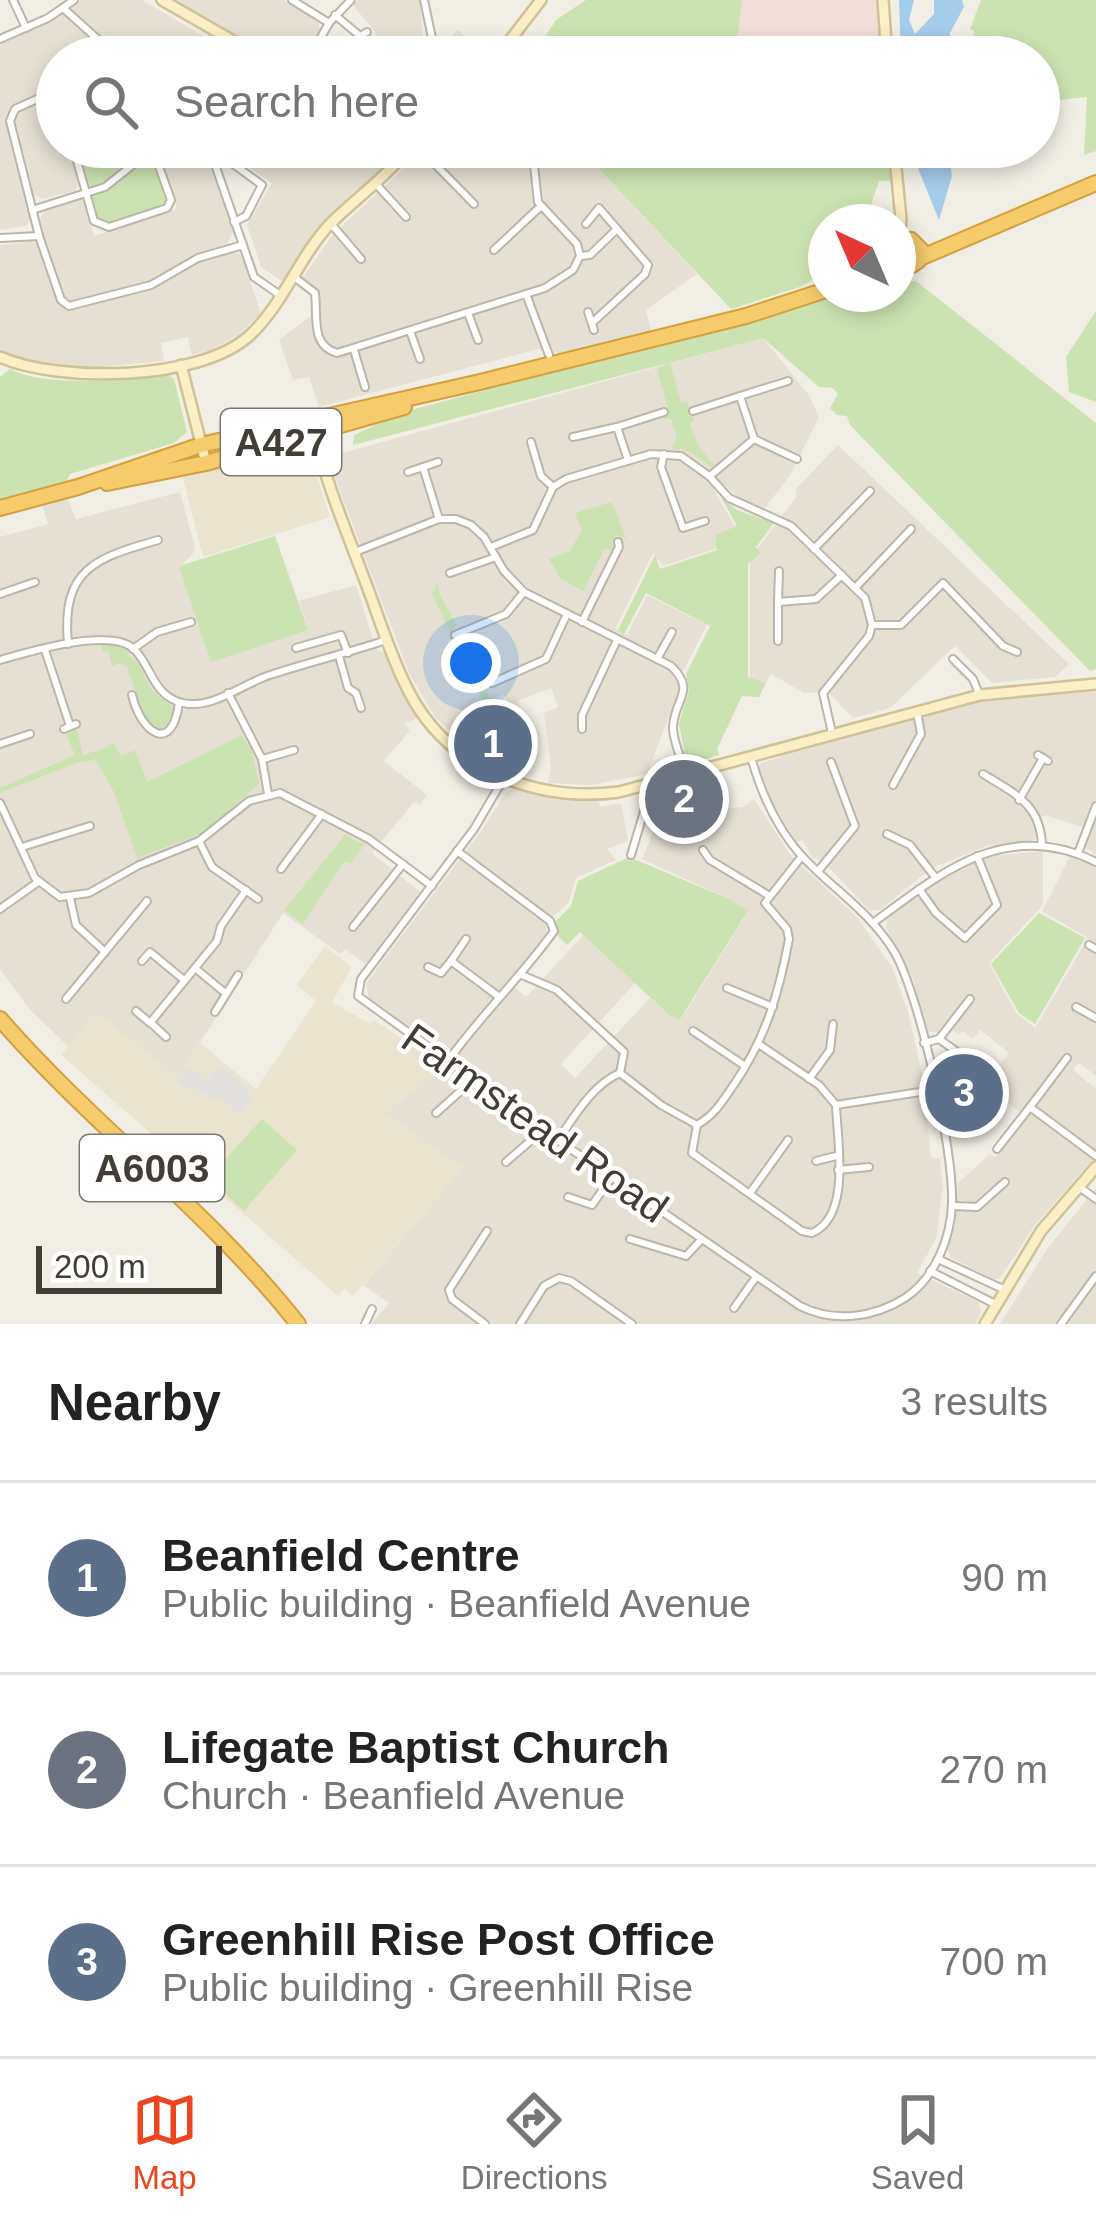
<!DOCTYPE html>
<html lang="en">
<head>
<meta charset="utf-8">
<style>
  :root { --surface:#fff; --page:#f2f2f2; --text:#222; --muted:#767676; --line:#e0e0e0; --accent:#ed4520 }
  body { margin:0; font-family:Helvetica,sans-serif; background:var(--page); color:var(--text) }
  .compass { position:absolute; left:808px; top:204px; width:108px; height:108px; border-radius:50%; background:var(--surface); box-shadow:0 6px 18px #0003; rotate:316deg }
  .scale { position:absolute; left:36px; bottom:30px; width:186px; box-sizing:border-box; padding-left:12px; border:6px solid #433e35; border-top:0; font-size:33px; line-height:42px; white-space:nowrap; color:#433e35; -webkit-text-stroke:9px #fff; paint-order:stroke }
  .you { position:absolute; left:471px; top:663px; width:42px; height:42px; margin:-30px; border:9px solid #fff; border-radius:50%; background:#1a73e8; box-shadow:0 0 0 18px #1a73e833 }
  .badge { display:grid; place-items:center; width:78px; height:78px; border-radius:50%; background:var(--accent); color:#fff; font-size:39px; font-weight:700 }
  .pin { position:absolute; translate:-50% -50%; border:6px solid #fff; box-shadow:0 3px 12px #0006 }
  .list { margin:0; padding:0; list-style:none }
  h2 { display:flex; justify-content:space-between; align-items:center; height:156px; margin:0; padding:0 48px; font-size:51px }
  h2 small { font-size:39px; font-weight:400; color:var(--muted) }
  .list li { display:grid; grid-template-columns:78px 1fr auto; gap:36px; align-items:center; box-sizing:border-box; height:192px; padding:0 48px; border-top:3px solid var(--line) }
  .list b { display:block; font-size:45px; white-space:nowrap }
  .list p { margin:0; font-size:39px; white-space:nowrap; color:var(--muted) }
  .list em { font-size:39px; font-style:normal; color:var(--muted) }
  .icon { flex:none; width:66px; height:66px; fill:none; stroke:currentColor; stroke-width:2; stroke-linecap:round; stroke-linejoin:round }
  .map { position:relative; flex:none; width:1096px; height:1324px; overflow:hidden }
  .search { position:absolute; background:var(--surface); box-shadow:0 6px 18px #0003; left:36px; right:36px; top:36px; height:132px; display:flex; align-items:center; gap:30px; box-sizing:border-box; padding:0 42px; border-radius:66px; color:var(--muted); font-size:45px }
  .sheet { height:732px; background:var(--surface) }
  nav { display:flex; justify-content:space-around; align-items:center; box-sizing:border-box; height:168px; border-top:3px solid var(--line); background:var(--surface); font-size:33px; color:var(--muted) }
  nav a { display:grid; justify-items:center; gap:6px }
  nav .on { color:var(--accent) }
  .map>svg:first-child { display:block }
</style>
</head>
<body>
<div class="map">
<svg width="1096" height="1324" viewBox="0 0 1096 1324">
  <rect width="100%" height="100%" fill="#f1eee5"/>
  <g fill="#e5e0d3">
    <path d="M80,0H142L212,41L204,57H57V147H68L79,183L75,191L43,199L33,194L25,196L31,218L26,226L0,230V43L44,24Z"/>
    <path d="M174,0H283L317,19L320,29L305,57H275Z"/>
    <path d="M358,0H420L423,36L434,51L458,30L484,57H315L327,35L364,53L377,34L353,5Z"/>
    <path d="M162,147H205L233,231L228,242L231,250L241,255L261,313L239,335L211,350L192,355L188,337L161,343L164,361L90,368L27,360L0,350V245L45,240L40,218L47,208L77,198L84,201L94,236L177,209L160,154Z"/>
    <path d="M219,147H378L383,166L321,225L282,281L261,267L247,225L272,183Z"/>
    <path d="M427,147H578L697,274L646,310L651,331L561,354L538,349L319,407L309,377L293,380L279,340L321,308L317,289L303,277L334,233Z"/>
    <path d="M763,338L808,394L819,417L790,475L765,508L743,501L723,484L714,490L736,528L715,535L718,548L663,566L653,553L615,629L627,635L647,595L707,625L678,681V692L647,774L592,785L548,783L551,769L544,713L558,707L551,688L518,701L524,720L517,731L499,719L509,704L504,694L475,705L479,725L454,736L435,717L409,673L327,457Z"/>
    <path d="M838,445L1069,664L1055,677L992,683L955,646L890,708L853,718L828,692L804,693L771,674L766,683L750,679V562L761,553L757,549L797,496L795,490Z"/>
    <path d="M180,492L195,547L192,555L179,567L308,630L299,601L356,585L376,649L386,654L404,697L418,718L404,723L410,731L384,761L427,795L420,805L414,802L372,853L420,892L366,964L345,949L340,954L283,913L178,1077L95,1013L68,1046L30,1010L0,969V537L48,524L42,504L67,497L76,519Z"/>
    <path d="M1096,692V855L1085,847L1091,830L1045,815L1036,821L1038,832L1034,840L986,846L932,868L881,909L870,911L823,861L813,858L802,840L797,842L774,806L759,768L761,763L783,756L782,753L966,703L1025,693Z"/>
    <path d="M673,782L680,808L687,811L695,796L723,809L743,807L754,799L791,856L856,916L892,967L908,1012L924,1082L931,1157L940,1159L943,1186L936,1239L917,1273L979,1302L981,1312L976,1324H371L389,1303L363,1285L462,1168L385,1113L444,1067V1052L369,999L366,983L482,830L506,792L513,789L538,796L598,800L601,807L621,803L628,841L607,849L616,860L576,878L569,902L545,924L547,932L508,981L526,997L583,935L635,983L561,1064L575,1078L650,998L669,1015L685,1013L748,912L729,899L642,859L656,825L646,822L651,789Z"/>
    <path d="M1043,851V905L989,963L1016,1013L1035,1028L1088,938L1042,911L1070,856L1096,867V1076L1079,1063L1073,1070L1096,1089V1156L1035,1225L1000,1278L994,1279L951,1258L948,1250L955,1225L958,1183L990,1154L995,1157L1026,1117L985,1084L1009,1053L980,1030L973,1039L963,1031L959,1035L945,1024L938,1033L926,1031L913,979L886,928L887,919L915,898L921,899L927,889L945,877L970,864L983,863L985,857Z"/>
    <path d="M1096,1188V1324H1000L1048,1248Z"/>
  </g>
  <g fill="#eae3cf">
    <path d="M258,455L310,456L330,517L203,557L182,474Z"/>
    <path d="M325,946L352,967L332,1002L370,1024L374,1020L444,1067L386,1113L462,1168L353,1296L345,1289L338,1296L61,1055L95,1012L178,1076L200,1043L256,1089L316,1001L297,985Z"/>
  </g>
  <path fill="#f1ddd9" d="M738,0H877L879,57H726Z"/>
  <g fill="#cbe3b0">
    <path d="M586,0H742L735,57H532L556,20Z"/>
    <path d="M981,0H1096V151L1084,155L1087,97L1039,102V57H973L968,50L973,47L974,31L970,29Z"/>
    <path d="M76,147H146L147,148L107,183L90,187Z"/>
    <path d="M578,147H778L800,153L802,147H889L892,181H879L865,222H826V271L803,286L731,309Z"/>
    <path d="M149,155L159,167L166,202L158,208L108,224L96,219L91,196L110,188Z"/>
    <path d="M916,281L1096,423V669L1090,671L850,425L847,416L837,415L830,408L838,394L833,388L819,387L763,338L670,363L681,403L687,402L694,421L689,423L700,448L714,465L711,467L690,452L672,447L677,437L671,419H663L669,411L657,370L665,364L353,445L354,435L404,412L844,294H898V282Z"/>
    <path d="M1096,311V402L1069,392L1066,357Z"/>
    <path d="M10,369C48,389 123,378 167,374L174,379L187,432L174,443L70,474L66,483L0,500V377Z"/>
    <path d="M721,497L737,510L774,523L756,547L761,553L748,564V677L766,683L759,697L742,696L717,749L719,755L692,763L685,755L679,724L689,690L686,674L710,626L646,593L624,634L618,630L655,555L660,569L717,550L715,535L737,526Z"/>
    <path d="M612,502L626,539L616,535L612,543L613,552L605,548L583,591L561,579L549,559L570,551L582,530L575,513Z"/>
    <path d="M275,536L308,630L211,662L179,566Z"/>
    <path d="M438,583L440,595L457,626L452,629L458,643L466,640L485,683L491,709L507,702L488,729L479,725L475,705L483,702L432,593Z"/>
    <path d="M117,644L130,651L127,655L138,664L152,691L174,708C172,721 166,726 155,731L148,725L127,667L121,663L112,666L108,651L103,652L101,646Z"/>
    <path d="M77,729L83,755L106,748L113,742L121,756L135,750L147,782L242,735L252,752L259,784L203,833L137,858L114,792L96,760L79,762L0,793V788L75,755L66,734Z"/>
    <path d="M346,834L356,842L366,843L350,864L344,861L303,924L284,910Z"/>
    <path d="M629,857L729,899L748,911L680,1019L669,1015L580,932L567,945L557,935L556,921L571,906L578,881Z"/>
    <path d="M1039,913L1085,938L1035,1024L1019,1013L991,964Z"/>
    <path d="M262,1119L297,1150L244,1211L208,1178Z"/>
  </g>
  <path fill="#e2e0dd" d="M220,1065L250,1091L247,1095L252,1100L239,1115L219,1096L214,1100L190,1086L186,1089L176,1081L188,1066L206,1081Z"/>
  <g fill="#a4cceb">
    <path d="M899,0H914L909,20L915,34L934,14V0H962L964,7L950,33L949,57H901Z"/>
    <path d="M915,147H948L952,176L939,220L919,171Z"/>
  </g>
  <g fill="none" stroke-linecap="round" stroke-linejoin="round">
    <defs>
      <g id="street">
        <path d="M13,0L26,28"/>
        <path d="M292,0L329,23"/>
        <path d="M424,0L432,38"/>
        <path d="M63,8L103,44L126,57"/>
        <path d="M335,15L360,36"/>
        <path d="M0,39L48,18L74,0"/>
        <path d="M358,43L360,36L367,32"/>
        <path d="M94,57L103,44"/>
        <path d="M310,57L329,23L351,0"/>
        <path d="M57,90L15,109L10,121L39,236L61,300L69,306L151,285L198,258L243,245"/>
        <path d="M73,147L94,221L109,227L167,208L171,200L152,147"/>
        <path d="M209,147L254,277L280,295"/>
        <path d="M411,147L427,156L474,204"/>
        <path d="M532,147L538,202L577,244L580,256"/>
        <path d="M213,159L225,158L262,185L246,216L234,222"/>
        <path d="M376,184L406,217"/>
        <path d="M32,210L105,187L155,147"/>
        <path d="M586,224L599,208L648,265L645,274L592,323"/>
        <path d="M332,225L361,259"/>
        <path d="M0,238L39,236"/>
        <path d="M494,250L541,206"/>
        <path d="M293,276L315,293C318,317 310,345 337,353L545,288L573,270L580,256L590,255L617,229"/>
        <path d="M526,294L549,355"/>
        <path d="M588,312L594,330"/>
        <path d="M468,313L478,340"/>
        <path d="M410,331L420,359"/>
        <path d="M354,350L365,387"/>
        <path d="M693,411L740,396"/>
        <path d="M617,427L664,412"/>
        <path d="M573,437L617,427L628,460"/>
        <path d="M754,439L740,396L788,381"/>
        <path d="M531,442L541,476L553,487"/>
        <path d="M664,454L661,467L683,528L705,521"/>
        <path d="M423,467L439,519"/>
        <path d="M408,472L438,462"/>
        <path d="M710,476L754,439L797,459"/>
        <path d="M491,547L533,530L553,487L566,479L651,454L681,456L709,476L729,498L791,526L865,598L872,625L869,636L823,693L832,733"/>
        <path d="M814,549L870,491"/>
        <path d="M355,552L439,519H456L471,525L484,537L504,571L524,592L671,666C697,691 674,699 673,727C673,742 682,760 686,775"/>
        <path d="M450,573L496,557"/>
        <path d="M856,587L911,529"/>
        <path d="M0,594L35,582"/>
        <path d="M778,602L779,571"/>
        <path d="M582,622L619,547L618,542"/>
        <path d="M872,625H901L943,583L1003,646L1017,652"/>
        <path d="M455,635L506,614L524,592"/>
        <path d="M778,641V602L816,599L842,575"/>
        <path d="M68,644C61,569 95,558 158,540"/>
        <path d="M296,648L341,635L348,653"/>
        <path d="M133,649L157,632L191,622"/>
        <path d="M45,650L70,726"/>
        <path d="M339,656L348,688L356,693L361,708"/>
        <path d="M657,659L672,632"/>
        <path d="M953,659L973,679L979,694"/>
        <path d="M0,660C29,652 112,626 135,650C152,668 154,697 183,703C212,710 244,683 270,675C309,662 348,653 386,640"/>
        <path d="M492,683L546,659L567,614"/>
        <path d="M228,693L262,759L268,794"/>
        <path d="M132,695C141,733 172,755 179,703"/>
        <path d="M64,729L76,724"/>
        <path d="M582,729V715L617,640"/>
        <path d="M0,744L30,734"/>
        <path d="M1038,755L1048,761"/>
        <path d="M263,759L294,750"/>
        <path d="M983,774C1016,794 1041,805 1042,846"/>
        <path d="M504,778L474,829L361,979L358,996L543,1130L800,1306C834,1323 873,1318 905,1298C935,1278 951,1238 952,1203C954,1150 920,998 895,953C871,912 831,888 800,854C775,825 761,793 751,757"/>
        <path d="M893,785L921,734L917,712"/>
        <path d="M1019,800L1043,758"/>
        <path d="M0,803L35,878L60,897L89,893L139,865L199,841L249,801L280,793L369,839L432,886"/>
        <path d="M887,834L910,845L935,877"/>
        <path d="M199,841L212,867L258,899"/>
        <path d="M25,846L90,826"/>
        <path d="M703,850L710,860L768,895"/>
        <path d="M1078,853L1096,806"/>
        <path d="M631,855L648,798L645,785"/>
        <path d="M281,869L322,814"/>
        <path d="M819,870L855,826L831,762"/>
        <path d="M919,889L936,913L965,938L997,905L977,856"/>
        <path d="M70,898L76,925L105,952"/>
        <path d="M0,909L38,882"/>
        <path d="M873,923C943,871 1007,818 1096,862"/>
        <path d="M353,927L403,864"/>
        <path d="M1089,945L1096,949"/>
        <path d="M142,961L150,952L184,980"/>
        <path d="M451,961L466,939"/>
        <path d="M428,967L441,973L451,961L498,996"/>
        <path d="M195,968L224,992"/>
        <path d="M522,975L557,990L624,1052L620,1073"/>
        <path d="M727,988L773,1007"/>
        <path d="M66,999L147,901"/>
        <path d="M1076,1007L1096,1018"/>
        <path d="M136,1011L150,1023L217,941L221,926L246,890"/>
        <path d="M215,1012L238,975"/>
        <path d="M151,1023L166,1037"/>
        <path d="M693,1031L745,1066"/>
        <path d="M939,1039L970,999"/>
        <path d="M924,1043L939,1039L985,1072"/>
        <path d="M448,1061C481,1015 521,977 554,931L550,921L457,851"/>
        <path d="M809,1079L830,1050L833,1024"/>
        <path d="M836,1105L933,1090"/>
        <path d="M1030,1107L1067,1058"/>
        <path d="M436,1113L473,1080"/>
        <path d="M697,1125L692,1153L802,1231L812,1233C852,1216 837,1140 836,1105L819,1085L760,1045"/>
        <path d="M558,1140C574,1117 593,1084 620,1073L661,1105L697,1125C715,1115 724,1099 735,1083C766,1037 779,993 789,939L787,929L765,903L802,856"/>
        <path d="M997,1149L1030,1107L1096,1156"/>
        <path d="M816,1161L836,1156"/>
        <path d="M506,1162L543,1130"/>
        <path d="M838,1170L869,1167"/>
        <path d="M1079,1187L1096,1199"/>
        <path d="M750,1193L788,1140"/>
        <path d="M568,1197L592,1205L612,1177"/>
        <path d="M953,1206L977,1207L1005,1182"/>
        <path d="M630,1239L686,1256L701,1240"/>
        <path d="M938,1259L1003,1289"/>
        <path d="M930,1271L995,1304"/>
        <path d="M734,1308L756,1277"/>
        <path d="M365,1324L372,1309"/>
        <path d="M485,1324L452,1299L449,1290L487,1231"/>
        <path d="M520,1324L544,1286L559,1278L571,1281L632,1324"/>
        <path d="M1061,1324L1096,1276"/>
      </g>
      <g id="secondary">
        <path d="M162,0L261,57"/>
        <path d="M883,0L887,57"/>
        <path d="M497,57L541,0"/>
        <path d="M894,147L901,219L898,246"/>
        <path d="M0,357C59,383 199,381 249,336C283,305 299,257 330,224C356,198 387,177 409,147"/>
        <path d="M181,365L206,463"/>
        <path d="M313,428C325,481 348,535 367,586C380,621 391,657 408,690C447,768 535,803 619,792L980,695L1096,684"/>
        <path d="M985,1324L1041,1231L1096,1167"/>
      </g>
      <g id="highway">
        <path d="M898,247L911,240L922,251L918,261L912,265L898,259"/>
        <path d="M920,258L1096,183"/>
        <path d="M107,483L206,463L404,407"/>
        <path d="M0,508L78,487L201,445L480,382L746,316L826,290"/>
        <path d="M0,1019C94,1127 207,1209 298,1324"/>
      </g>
    </defs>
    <use href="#street" stroke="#bcb6a8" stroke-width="10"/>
    <use href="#secondary" stroke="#cfc297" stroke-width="14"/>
    <use href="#highway" stroke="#d3a03d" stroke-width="18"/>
    <use href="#street" stroke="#fff" stroke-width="6"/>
    <use href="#secondary" stroke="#fbefc5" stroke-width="9"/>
    <use href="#highway" stroke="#f5cb6c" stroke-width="14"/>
  </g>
  <g text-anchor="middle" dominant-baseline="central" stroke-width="9" stroke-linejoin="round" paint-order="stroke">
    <g fill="#fff" stroke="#7b7872" stroke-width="3">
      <rect x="221" y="409" width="120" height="66" rx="9"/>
      <rect x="80" y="1135" width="144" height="66" rx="9"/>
    </g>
    <g font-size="39" font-weight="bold" fill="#433e35">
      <text x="281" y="442">A427</text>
      <text x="152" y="1168">A6003</text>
    </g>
    <g font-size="42" fill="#433e35" stroke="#fff">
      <text transform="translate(535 1123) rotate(35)">Farmstead Road</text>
    </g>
  </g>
</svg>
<svg class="compass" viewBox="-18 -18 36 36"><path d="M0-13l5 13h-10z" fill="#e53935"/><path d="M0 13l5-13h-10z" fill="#767676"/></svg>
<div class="scale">200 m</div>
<div class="you"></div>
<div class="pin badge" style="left:493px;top:744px;background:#5c6f8a">1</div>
<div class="pin badge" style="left:684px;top:799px;background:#6b7280">2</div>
<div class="pin badge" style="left:964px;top:1093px;background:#5c6f8a">3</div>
<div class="search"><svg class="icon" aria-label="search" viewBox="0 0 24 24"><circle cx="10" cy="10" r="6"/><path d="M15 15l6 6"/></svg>Search here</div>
</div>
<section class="sheet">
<h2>Nearby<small>3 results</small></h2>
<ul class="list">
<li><span class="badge" style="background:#5c6f8a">1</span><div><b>Beanfield Centre</b><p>Public building · Beanfield Avenue</p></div><em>90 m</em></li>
<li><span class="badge" style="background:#6b7280">2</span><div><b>Lifegate Baptist Church</b><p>Church · Beanfield Avenue</p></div><em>270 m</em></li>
<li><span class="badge" style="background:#5c6f8a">3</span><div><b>Greenhill Rise Post Office</b><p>Public building · Greenhill Rise</p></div><em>700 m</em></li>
</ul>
</section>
<nav>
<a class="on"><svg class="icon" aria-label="map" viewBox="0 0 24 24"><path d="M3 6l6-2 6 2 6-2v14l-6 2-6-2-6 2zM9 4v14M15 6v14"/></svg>Map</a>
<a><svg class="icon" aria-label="directions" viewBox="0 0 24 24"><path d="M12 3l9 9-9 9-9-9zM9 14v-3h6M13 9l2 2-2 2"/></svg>Directions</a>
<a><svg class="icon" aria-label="saved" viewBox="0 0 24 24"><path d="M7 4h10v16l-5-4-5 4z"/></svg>Saved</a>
</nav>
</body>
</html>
